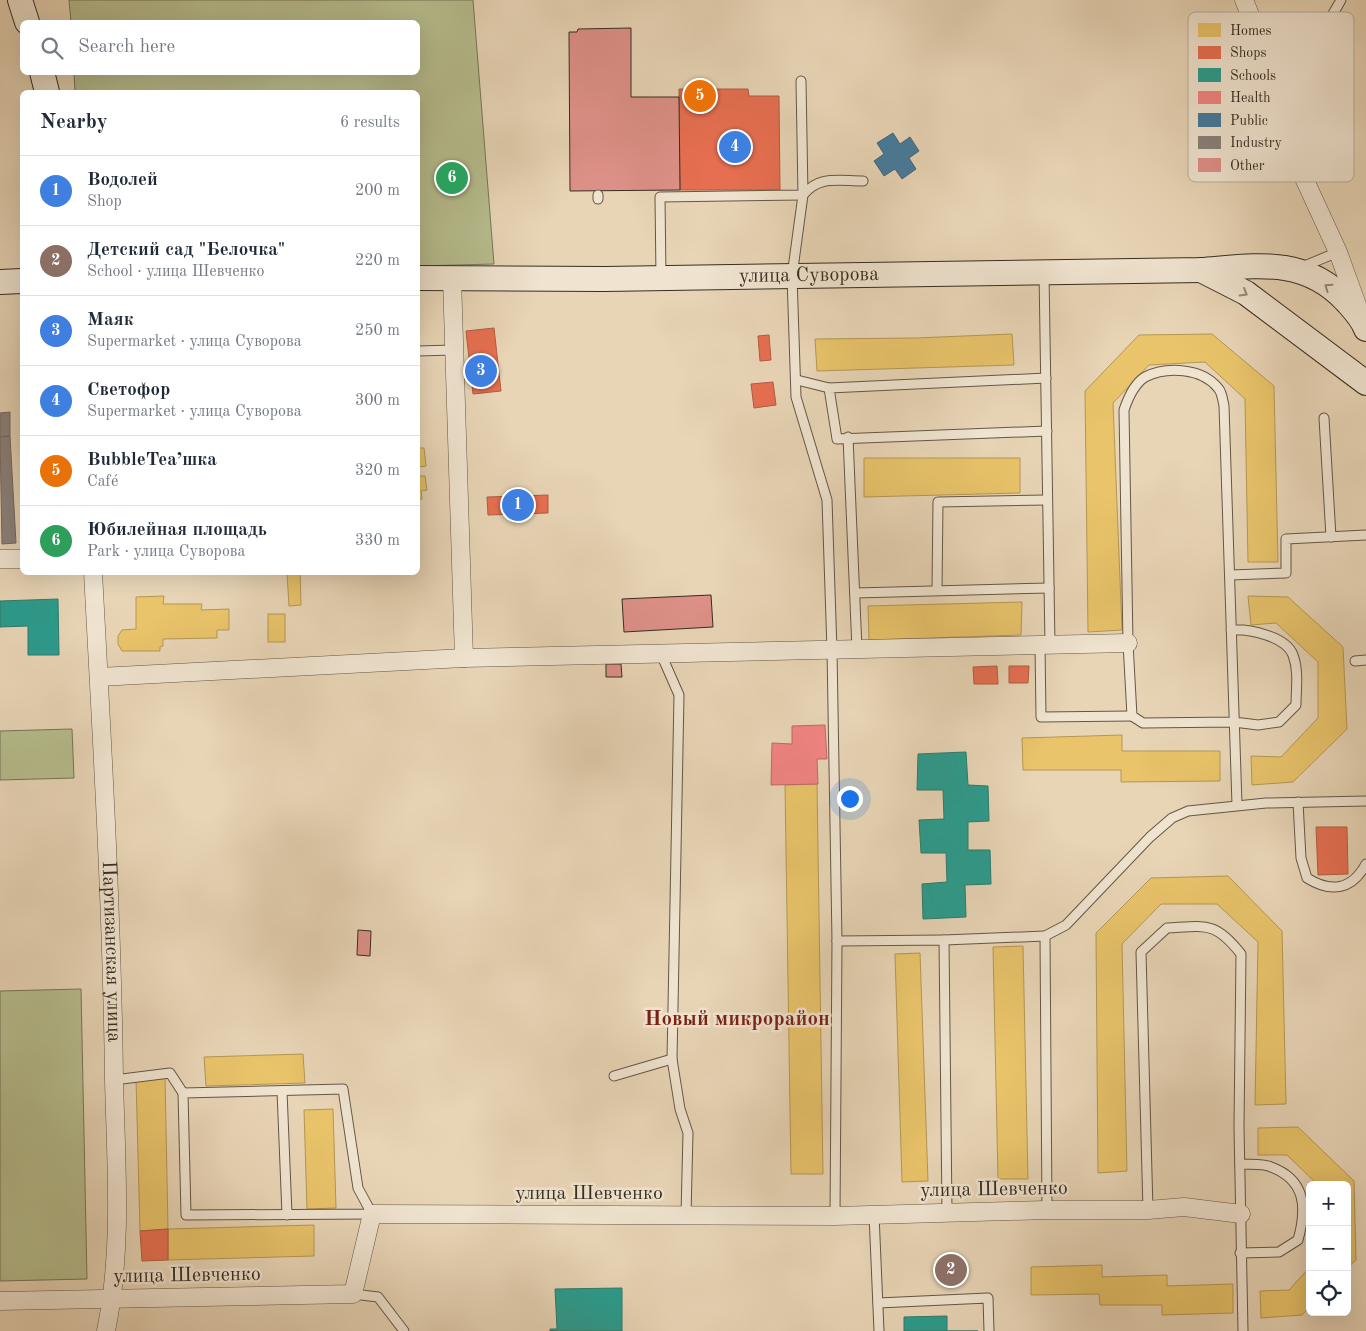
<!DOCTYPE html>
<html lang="en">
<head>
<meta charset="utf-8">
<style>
  :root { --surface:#fff; --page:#f2f2f3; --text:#1f2937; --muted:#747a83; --line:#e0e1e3; --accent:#8f2418 }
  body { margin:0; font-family:"Old Standard TT",serif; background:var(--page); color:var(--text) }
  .controls { position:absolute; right:15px; bottom:15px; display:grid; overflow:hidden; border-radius:8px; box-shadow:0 5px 20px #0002 }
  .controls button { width:45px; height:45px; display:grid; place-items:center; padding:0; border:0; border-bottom:1px solid var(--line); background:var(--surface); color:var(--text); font:25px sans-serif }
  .you { position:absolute; left:849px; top:798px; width:18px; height:18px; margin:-12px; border:4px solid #fff; border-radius:50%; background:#1a73e8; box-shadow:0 0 0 8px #1a73e833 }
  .badge { display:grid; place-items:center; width:32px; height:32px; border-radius:50%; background:var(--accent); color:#fff; font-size:16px; font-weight:700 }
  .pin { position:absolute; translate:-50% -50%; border:2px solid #fff; box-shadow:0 1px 5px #0006 }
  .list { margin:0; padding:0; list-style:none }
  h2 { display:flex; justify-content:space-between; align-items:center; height:65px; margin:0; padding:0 20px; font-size:21px }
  h2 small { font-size:16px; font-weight:400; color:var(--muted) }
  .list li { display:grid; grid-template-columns:32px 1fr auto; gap:15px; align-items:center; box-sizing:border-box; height:70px; padding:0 20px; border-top:1px solid var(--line) }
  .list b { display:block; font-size:19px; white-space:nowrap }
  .list p { margin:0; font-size:16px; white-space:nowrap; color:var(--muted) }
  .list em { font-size:16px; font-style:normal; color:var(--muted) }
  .icon { flex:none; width:28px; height:28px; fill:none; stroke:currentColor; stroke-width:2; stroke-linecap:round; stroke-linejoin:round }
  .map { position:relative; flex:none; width:1366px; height:1331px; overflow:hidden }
  .search { position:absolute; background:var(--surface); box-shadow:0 5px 20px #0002; left:20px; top:20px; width:400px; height:55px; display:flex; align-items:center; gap:12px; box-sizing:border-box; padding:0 18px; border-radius:8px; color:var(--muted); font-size:19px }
  .panel { position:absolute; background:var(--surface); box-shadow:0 5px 20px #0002; left:20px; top:90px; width:400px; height:485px; border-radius:8px }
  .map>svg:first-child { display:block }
</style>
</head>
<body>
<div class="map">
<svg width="1366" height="1331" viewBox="0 0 1366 1331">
  <rect width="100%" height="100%" fill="#e8d5b6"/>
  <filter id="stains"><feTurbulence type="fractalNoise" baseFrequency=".004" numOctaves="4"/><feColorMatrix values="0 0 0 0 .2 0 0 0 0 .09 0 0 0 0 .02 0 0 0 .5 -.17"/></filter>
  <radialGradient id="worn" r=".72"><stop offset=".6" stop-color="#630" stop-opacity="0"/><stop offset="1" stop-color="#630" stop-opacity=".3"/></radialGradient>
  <g fill="#b6bd8e" stroke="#767558">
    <path d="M69,0H473L494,264L418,266V92H75L74,73L418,72V22H71Z"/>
    <path d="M72,729L74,778L0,780V731Z"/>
    <path d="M81,989L87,1279L0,1281V991Z"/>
  </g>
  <g fill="#e9c46a" stroke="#b49754">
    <path d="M1012,334L1014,365L817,371L815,339L916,338Z"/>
    <path d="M1212,334L1274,386L1278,562H1248L1245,399L1205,362L1149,365L1113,403L1122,630L1088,632L1085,391L1139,335Z"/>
    <path d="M418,448H424L426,466L418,467L419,476H425L427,490L421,491L422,499L418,500Z"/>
    <path d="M864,458H1020V493L864,497Z"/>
    <path d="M300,572L301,605L289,606L287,573Z"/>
    <path d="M164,596L163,604H202L201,610L229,609V630H217V638L163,639V646L160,647V651H122L118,644V636L122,630L136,629V597Z"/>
    <path d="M1248,596L1288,597L1343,647L1347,729L1293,782L1252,785L1251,756L1281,757L1318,718V662L1276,623L1251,625Z"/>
    <path d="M1022,602L1021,635L869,640L868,606Z"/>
    <rect x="268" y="614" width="17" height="28"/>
    <path d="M1122,735V751H1220V781L1121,782V770H1023L1022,738Z"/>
    <path d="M817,784L823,1174H791L785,785Z"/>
    <path d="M1228,876L1282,931L1286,1104L1255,1105L1258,942L1217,904H1161L1122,944L1127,1171L1098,1173L1096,933L1151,878Z"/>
    <path d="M1023,946L1028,1179H998L993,947Z"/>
    <path d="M920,953L928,1181L902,1182L895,954Z"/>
    <path d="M303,1054L305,1083L206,1086L204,1057Z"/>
    <path d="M165,1076L168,1229L140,1231L136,1079Z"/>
    <path d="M333,1109L336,1208L307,1209L304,1110Z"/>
    <path d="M1298,1127L1354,1181L1356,1260L1347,1268V1185H1318L1287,1155H1258V1128Z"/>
    <path d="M314,1225V1256L168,1260V1229Z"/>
    <path d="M1102,1265V1277L1167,1275V1286L1233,1284V1313L1162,1315V1305H1100L1099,1294L1031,1295V1267Z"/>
    <path d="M1310,1267V1307L1302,1315L1261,1318L1260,1291L1289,1290Z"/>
  </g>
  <g fill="#e76f51" stroke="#b25b43">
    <path d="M679,89H748L749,96H779L780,190H680Z"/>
    <path d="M494,328L501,391L473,394L466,331Z"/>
    <path d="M769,335L771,360L760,361L758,336Z"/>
    <path d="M773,382L776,405L754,408L751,384Z"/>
    <path d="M548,495V513L488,515L487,497Z"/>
    <path d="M997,666L998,684H974L973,667Z"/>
    <path d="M1009,666H1029L1028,683H1009Z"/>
    <path d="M1316,827H1347L1348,874L1318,875Z"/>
    <path d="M168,1229V1260L142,1261L140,1231Z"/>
  </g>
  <g fill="#2a9d8f" stroke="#2e7b6e">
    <path d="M58,599L59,655H28V626L0,627V601Z"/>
    <path d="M966,752L968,785L988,786L989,821L968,822V850H990L991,884L965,885L966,917L923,919L922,884L947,882L946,853H921L919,820L944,819L943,790H917L918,754Z"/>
    <path d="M622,1288V1331H550V1329H557L555,1289Z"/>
    <path d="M947,1316V1331H978H904V1317Z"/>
  </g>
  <path fill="#f28482" stroke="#ba6a65" d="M825,725L827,759H817L818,784L771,785L772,743L792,744V726Z"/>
  <path fill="#457b9d" stroke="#416478" d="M893,133L900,144L910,137L919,151L909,158L916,169L902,179L895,169L884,176L874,161L884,154L877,143Z"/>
  <g fill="#8a817c" stroke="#716861">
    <path d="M10,412V436L0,437V413Z"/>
    <path d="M10,436L16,543L2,544L0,437Z"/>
  </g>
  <g fill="#dd9087" stroke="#372d22">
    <path d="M631,28V97H679L680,190L570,191L569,32H577L578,29Z"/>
    <path d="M711,595L713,627L624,632L622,599Z"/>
    <path d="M606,664H621L622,677H606Z"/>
    <path d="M358,930L371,931L370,956L357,955Z"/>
  </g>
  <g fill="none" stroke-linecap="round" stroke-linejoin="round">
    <defs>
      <g id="lane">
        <path d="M1276,80C1306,55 1322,34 1341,0"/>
        <path d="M598,195V199"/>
        <path d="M1302,267L1338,252"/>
        <path d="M1044,273L1050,645"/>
        <path d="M661,277L660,197L803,195L801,81"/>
        <path d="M418,351L453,350"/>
        <path d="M1046,378L829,388L837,439L1047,431"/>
        <path d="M797,380L829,388"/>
        <path d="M1324,418L1331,537"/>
        <path d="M848,437L857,649"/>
        <path d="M1230,575L1286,573V539L1366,535"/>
        <path d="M937,590L938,502L1047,500"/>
        <path d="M855,593L1049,588"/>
        <path d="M1231,630C1249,629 1286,636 1293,655C1299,671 1296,689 1296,705L1279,722L1258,725L1234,722L1143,723L1132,716L1128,643L1124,410C1128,398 1134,384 1145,377C1167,366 1202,368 1218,388C1222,392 1223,401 1224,406C1228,539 1233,672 1237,805"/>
        <path d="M1040,645L1041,717L1132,716"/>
        <path d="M661,654L679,695L672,1059L680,1109L688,1133L686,1215"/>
        <path d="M1355,661L1366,660"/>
        <path d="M1298,802L1301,858L1307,878C1331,893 1352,890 1366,864"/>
        <path d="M944,940L1045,936"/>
        <path d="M837,941L944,940L947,1212"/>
        <path d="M614,1076L672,1059"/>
        <path d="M114,1080L170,1073L183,1093"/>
        <path d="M343,1089L358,1188L372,1214L186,1215L183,1093Z"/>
        <path d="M282,1091L287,1215"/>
        <path d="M1047,1210L1045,936L1066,925L1150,837L1172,818L1188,811L1266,803L1366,801"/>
        <path d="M1148,1210L1141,952L1167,928C1206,926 1215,921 1241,954L1239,1127L1243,1331"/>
        <path d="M874,1214L879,1331"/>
        <path d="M835,1216L837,941L832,650L827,500L796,397L792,276L803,195C819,175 839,181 863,181"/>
        <path d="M1240,1253L1279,1252L1298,1240C1307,1208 1306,1180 1271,1167C1262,1163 1250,1165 1240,1164"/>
        <path d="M353,1294L378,1297L404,1331"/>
        <path d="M878,1303L988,1298L989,1331"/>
      </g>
      <g id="street">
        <path d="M1244,0L1276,80L1291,150L1338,252L1360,313"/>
        <path d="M452,278L464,658"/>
        <path d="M0,559H22"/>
        <path id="s1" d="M93,572C102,741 112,911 114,1080C116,1164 123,1248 106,1331"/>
        <path d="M99,677L464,658L1128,643"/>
        <path d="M0,1301L353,1294L372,1214L835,1216L1047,1210H1148L1184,1207L1241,1214"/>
      </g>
      <g id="secondary">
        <path d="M20,0L27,22"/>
        <path d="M42,72L47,92"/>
        <path d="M1201,270L1246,293L1366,383"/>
        <path id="s2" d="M418,278L604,279L1201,270C1255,266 1304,256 1346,301C1354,310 1362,318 1366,329"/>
        <path d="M0,282L22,281"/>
      </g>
    </defs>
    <use href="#lane" stroke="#635747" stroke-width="11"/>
    <use href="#street" stroke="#635747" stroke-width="19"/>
    <use href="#secondary" stroke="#372d22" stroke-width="26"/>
    <use href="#lane" stroke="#f0e4d0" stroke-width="9"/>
    <use href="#street" stroke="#f0e4d0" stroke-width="18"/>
    <use href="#secondary" stroke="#f0e4d0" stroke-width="24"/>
  </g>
  <defs><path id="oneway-chevron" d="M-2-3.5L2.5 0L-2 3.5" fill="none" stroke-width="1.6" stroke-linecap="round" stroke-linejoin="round" transform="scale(1.25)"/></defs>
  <g stroke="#948879">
    <use href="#oneway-chevron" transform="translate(1328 287) rotate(-145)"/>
    <use href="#oneway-chevron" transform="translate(1244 293) rotate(30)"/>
  </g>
  <g text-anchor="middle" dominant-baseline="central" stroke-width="5" stroke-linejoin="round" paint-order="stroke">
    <g font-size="20" fill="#372d22" stroke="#f0e4d0">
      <text stroke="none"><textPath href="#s2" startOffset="391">улица Суворова</textPath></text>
      <text stroke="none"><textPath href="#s1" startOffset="380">Партизанская улица</textPath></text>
      <text transform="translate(994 1190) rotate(-1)">улица Шевченко</text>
      <text x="589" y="1194">улица Шевченко</text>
      <text transform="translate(187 1276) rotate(-1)">улица Шевченко</text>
    </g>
    <g font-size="21" font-weight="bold" fill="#7a1f14" stroke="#f0e4d0">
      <text x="737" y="1019">Новый микрорайон</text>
    </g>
  </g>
  <rect x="1188" y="12" width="166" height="170" rx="8" fill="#f0e4d0" stroke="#b8ad9c" stroke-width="1"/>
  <rect x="1198" y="23" width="23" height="14" fill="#e9c46a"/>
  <rect x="1198" y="46" width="23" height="13" fill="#e76f51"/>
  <rect x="1198" y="68" width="23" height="14" fill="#2a9d8f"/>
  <rect x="1198" y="91" width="23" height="13" fill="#f28482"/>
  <rect x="1198" y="113" width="23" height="14" fill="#457b9d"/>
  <rect x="1198" y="136" width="23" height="13" fill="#8a817c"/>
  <rect x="1198" y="158" width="23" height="14" fill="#dd9087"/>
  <g font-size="14" fill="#372d22">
    <text x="1230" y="35">Homes</text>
    <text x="1230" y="57">Shops</text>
    <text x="1230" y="80">Schools</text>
    <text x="1230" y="102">Health</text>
    <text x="1230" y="125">Public</text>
    <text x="1230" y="147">Industry</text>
    <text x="1230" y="170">Other</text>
  </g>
  <rect width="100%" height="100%" filter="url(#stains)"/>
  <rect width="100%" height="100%" fill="url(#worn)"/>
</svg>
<div class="controls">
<button>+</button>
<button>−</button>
<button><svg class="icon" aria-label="locate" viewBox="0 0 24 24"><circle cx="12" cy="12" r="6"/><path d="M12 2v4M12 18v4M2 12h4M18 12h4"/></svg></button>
</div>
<div class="you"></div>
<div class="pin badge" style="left:518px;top:505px;background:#3f7fe0">1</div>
<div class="pin badge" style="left:951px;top:1270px;background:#8d6e63">2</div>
<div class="pin badge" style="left:481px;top:371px;background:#3f7fe0">3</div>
<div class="pin badge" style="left:735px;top:147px;background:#3f7fe0">4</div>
<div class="pin badge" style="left:700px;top:96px;background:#e8710a">5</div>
<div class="pin badge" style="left:452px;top:178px;background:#2e9e5b">6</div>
<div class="search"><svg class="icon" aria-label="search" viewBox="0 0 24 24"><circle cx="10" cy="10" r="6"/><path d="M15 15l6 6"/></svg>Search here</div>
<section class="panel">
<h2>Nearby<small>6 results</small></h2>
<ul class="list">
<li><span class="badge" style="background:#3f7fe0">1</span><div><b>Водолей</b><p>Shop</p></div><em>200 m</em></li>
<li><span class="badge" style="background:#8d6e63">2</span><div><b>Детский сад &quot;Белочка&quot;</b><p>School · улица Шевченко</p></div><em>220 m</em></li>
<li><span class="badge" style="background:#3f7fe0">3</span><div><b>Маяк</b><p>Supermarket · улица Суворова</p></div><em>250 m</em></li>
<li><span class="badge" style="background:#3f7fe0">4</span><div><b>Светофор</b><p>Supermarket · улица Суворова</p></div><em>300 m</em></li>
<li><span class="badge" style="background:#e8710a">5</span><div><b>BubbleTea’шка</b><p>Café</p></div><em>320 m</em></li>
<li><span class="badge" style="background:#2e9e5b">6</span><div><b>Юбилейная площадь</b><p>Park · улица Суворова</p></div><em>330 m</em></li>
</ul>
</section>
</div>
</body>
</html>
